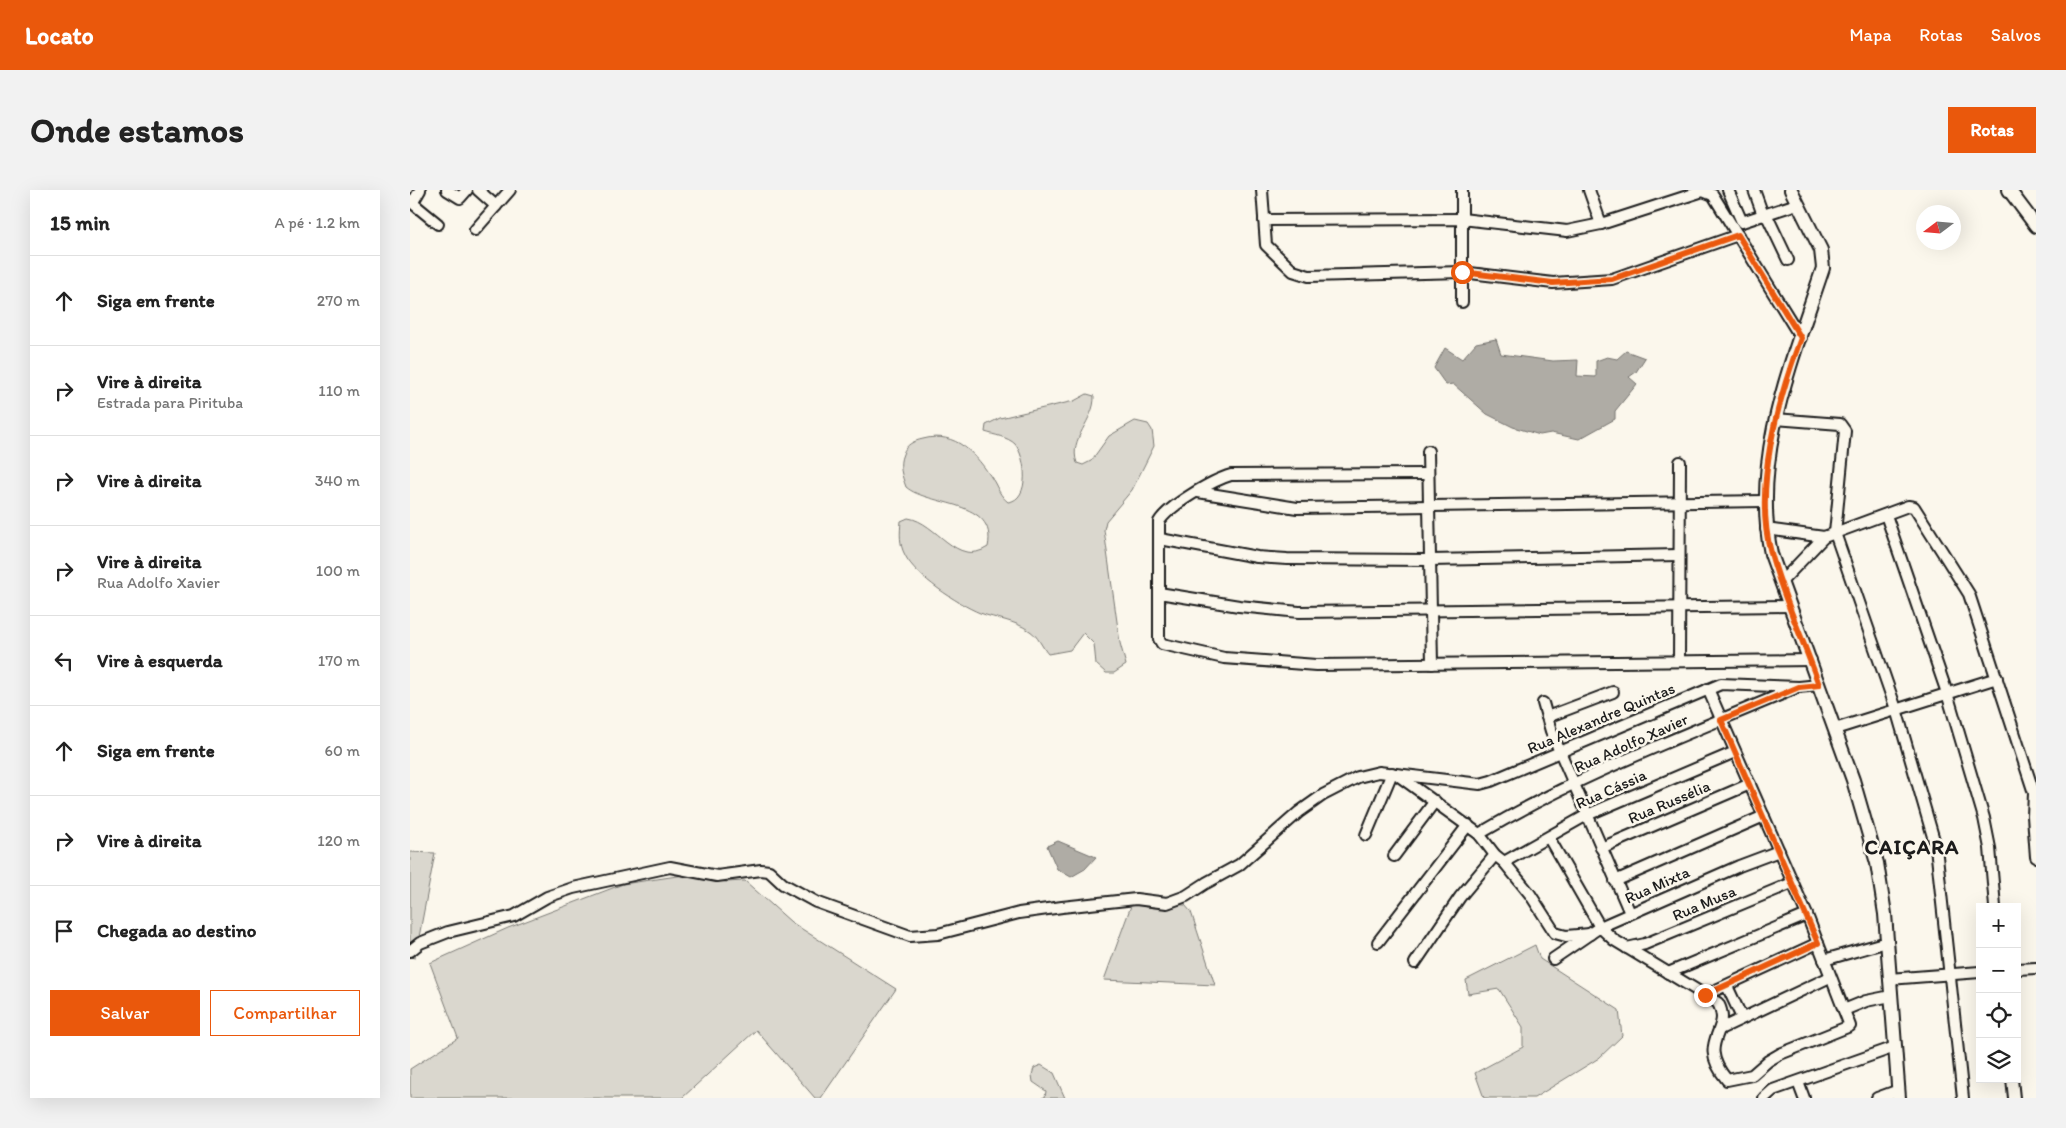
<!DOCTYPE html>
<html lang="pt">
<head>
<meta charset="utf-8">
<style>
  :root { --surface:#fff; --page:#f2f2f2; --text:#222; --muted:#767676; --line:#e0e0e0; --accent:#ea580c }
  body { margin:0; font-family:Itim,sans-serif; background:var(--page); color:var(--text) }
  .controls { position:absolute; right:15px; bottom:15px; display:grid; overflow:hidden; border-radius:0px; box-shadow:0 5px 20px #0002 }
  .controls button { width:45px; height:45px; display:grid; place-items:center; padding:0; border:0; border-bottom:1px solid var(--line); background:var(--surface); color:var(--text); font:25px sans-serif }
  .compass { position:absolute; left:1506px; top:15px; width:45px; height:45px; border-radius:50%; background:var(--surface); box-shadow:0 5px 20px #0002; rotate:254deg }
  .stop { position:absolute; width:15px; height:15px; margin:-11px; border:4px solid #ea580c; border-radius:50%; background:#fff }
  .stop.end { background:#ea580c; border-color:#fff; box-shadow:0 1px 5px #0008 }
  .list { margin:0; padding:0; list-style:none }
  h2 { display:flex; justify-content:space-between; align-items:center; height:65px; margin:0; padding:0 20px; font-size:21px }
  h2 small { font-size:16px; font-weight:400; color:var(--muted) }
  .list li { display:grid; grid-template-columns:32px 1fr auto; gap:15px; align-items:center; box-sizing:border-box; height:90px; padding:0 20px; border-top:1px solid var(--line) }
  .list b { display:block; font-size:19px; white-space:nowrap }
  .list p { margin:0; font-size:16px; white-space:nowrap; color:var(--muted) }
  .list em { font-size:16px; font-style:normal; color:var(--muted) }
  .actions { display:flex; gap:10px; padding:15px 20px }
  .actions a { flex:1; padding:11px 0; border:1px solid var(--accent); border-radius:0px; text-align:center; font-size:18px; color:var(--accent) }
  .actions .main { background:var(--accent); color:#fff }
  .icon { flex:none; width:28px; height:28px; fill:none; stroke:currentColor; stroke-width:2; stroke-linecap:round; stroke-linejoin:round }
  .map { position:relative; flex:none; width:1626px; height:908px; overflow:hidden; border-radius:0px }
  header { display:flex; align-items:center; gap:30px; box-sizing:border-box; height:70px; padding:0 25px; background:var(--accent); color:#fff }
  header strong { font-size:24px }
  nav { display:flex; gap:28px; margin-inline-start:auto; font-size:18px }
  .intro { display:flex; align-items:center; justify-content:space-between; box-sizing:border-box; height:120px; padding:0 30px }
  h1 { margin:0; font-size:35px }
  .button { padding:12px 22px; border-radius:0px; background:var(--accent); color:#fff; font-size:18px; font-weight:700 }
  main { display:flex; gap:30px; padding:0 30px }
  aside { flex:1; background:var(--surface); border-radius:0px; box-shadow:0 5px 20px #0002 }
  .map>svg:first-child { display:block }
</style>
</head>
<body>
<header>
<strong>Locato</strong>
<nav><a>Mapa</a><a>Rotas</a><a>Salvos</a></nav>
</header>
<div class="intro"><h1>Onde estamos</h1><a class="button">Rotas</a></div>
<main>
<aside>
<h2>15 min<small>A pé · 1.2 km</small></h2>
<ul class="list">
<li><svg class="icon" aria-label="ahead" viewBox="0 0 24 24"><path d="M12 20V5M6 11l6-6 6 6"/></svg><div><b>Siga em frente</b></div><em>270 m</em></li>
<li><svg class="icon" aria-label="right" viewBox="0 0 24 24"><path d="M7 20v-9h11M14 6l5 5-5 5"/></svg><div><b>Vire à direita</b><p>Estrada para Pirituba</p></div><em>110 m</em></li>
<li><svg class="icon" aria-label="right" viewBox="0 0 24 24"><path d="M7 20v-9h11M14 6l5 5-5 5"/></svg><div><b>Vire à direita</b></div><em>340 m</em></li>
<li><svg class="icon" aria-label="right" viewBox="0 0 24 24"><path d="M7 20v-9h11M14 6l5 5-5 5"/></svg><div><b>Vire à direita</b><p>Rua Adolfo Xavier</p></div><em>100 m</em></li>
<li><svg class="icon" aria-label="left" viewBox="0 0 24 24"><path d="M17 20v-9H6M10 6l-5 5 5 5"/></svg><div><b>Vire à esquerda</b></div><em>170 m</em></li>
<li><svg class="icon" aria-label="ahead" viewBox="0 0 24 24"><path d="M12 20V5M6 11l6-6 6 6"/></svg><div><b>Siga em frente</b></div><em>60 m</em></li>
<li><svg class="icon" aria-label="right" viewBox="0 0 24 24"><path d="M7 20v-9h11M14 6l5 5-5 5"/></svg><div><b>Vire à direita</b></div><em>120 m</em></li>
<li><svg class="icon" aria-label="arrive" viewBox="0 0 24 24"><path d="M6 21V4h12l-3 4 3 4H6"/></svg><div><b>Chegada ao destino</b></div></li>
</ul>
<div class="actions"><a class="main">Salvar</a><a>Compartilhar</a></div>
</aside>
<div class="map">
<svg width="1626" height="908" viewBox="0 0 1626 908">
  <rect width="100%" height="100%" fill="#fbf7ec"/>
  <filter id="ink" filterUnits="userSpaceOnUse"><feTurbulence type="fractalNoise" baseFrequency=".02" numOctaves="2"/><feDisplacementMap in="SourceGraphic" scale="10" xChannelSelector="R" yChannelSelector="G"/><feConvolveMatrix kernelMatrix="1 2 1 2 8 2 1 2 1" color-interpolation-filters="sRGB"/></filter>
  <g filter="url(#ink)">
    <g fill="#dad7ce" stroke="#7b7a75">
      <path d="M677,204L684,206C685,231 658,248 667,273L673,275L681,271L699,246L725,231L738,234L742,240L744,256L722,300L696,331L694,340L710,453L716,475L704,483H696L686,474L684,454L673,443L660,460L638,464C632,457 628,446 620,441C604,430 586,429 570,423C548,414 505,386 495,365C489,354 490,343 491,331L498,328C527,332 546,378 578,357C588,309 519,317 496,297C492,286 488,275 493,264C496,254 504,251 513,249C546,240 567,265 583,290C588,298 590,306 598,312C621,310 616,267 605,254C598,247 584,245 575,242L576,235L590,228L664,211Z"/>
      <path d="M0,662L25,663L5,768L0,767Z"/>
      <path d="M274,685L316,692L335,691L381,732L486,799L411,908H405L346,840L272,908H0V879L48,848L20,773L98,738L213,694Z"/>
      <path d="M722,713L775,715L781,722L805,795L694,790Z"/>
      <path d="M1125,755L1130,769L1209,820L1212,846L1189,868L1124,908H1074L1065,883L1113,857V837L1089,799L1058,804L1056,790Z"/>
      <path d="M631,875L644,883L655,908H632L635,907L636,901L623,892L622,885L624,878Z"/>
    </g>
    <g fill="#afaca5" stroke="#74726e">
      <path d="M1086,149L1091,164L1143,171L1168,170L1167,186L1186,187V171L1197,167L1207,169L1216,161L1235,168L1226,182L1219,187L1227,194L1205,221V229L1169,249L1141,243L1130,245L1103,237L1077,224L1043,194L1036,195L1024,178L1035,158L1052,169L1066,153Z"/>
      <path d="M648,651L686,667L675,679L661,687L647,679L637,656Z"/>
    </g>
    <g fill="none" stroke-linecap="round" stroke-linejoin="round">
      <defs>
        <g id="minor">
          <path d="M37,0L50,8L57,0"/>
          <path d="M68,0L86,16"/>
          <path d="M852,0L856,55L883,81L899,86L1052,82L1143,93L1202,89L1328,45"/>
          <path d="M1052,0V112"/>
          <path d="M1179,0L1191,34"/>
          <path d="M1318,0L1332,32L1387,14"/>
          <path d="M1344,0L1353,25L1358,28L1378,70"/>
          <path d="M0,11L28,34"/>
          <path d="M3,12L10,0"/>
          <path d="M854,30L1052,29L1157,41L1191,34L1293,1L1303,5L1391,148"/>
          <path d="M65,40L100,0"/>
          <path d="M1365,229L1430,234L1435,241L1425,343L1486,519L1526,657L1553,908"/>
          <path d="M1018,261L1022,474"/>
          <path d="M1018,284L821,285C803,290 758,316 749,332V449L752,454L814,468L906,475L1401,470"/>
          <path d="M788,302L887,318L1355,311"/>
          <path d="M1476,325L1537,503L1574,628L1580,658L1585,717"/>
          <path d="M1356,339L1414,347"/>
          <path d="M750,349L847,367L877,369L1020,370L1269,365"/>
          <path d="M1372,391L1414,347L1498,316L1504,317L1559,404L1624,603L1623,626L1626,667"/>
          <path d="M749,403L829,416L889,422L1380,416"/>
          <path d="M1269,471L1270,272"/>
          <path d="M1133,513L1141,541L1220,723"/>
          <path d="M1137,527L1203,502"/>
          <path d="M1425,539L1587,488"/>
          <path d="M989,586L1069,644L1085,665L1094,672L1120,704L1145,743L1156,746L1180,744"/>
          <path d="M1069,644C1168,585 1278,544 1384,499"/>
          <path d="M956,645L982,583"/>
          <path d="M1139,648L1190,737L1204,750L1308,813C1324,842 1284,850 1317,890L1342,885L1358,871L1370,864L1440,836L1397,725L1298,499"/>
          <path d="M1191,658L1340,594"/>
          <path d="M984,666L1025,611"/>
          <path d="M1094,672L1177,625L1325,562"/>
          <path d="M1205,691L1354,626"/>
          <path d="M968,752L1058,635"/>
          <path d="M1217,758L1235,754L1382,693"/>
          <path d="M0,761L10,753L38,742L104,726L137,707L163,698L260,677L307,686L351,680L359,681L373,694L406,712L500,746L528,744L609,723L652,717L726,709L757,713L776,706L796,693L829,675L889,622L913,605L948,587L969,582L1070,594L1081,591L1311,494L1389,497L1409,495"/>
          <path d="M1143,769L1190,737L1329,676L1369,661"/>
          <path d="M1414,770L1477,752"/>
          <path d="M1005,773L1050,707L1085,665"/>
          <path d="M1607,779L1626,778"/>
          <path d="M1258,783L1397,725"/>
          <path d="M1479,789L1570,782"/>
          <path d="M1317,796L1332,828"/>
          <path d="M1295,805L1408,753"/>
          <path d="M1434,820L1456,811L1481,806"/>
          <path d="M1310,839L1420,787"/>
          <path d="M1602,889L1604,908"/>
          <path d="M1388,892L1394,908"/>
          <path d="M1354,908L1363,900L1485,857"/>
          <path d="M1467,908L1489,900"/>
        </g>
        <g id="major">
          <path d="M1381,0L1411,60L1413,78C1383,169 1341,266 1361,364L1443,590L1467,673L1475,724L1489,908"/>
          <path d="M1599,0L1626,36"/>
        </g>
      </defs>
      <use href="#minor" stroke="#1c1c1c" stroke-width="14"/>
      <use href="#major" stroke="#1c1c1c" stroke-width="16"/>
      <use href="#minor" stroke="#fbf7ec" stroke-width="10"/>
      <use href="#major" stroke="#fbf7ec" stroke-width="12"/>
    </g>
  </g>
  <g fill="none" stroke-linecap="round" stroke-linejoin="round" filter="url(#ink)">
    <path stroke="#ea580c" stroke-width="6" d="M1052,82L1143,93L1202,89L1328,45L1391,148C1368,209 1343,298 1361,363C1373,408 1394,451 1409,495L1389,497L1311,530L1408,753L1295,805"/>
  </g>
  <g text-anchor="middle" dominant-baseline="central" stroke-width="5" stroke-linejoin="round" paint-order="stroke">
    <g font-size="16" fill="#1c1c1c" stroke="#fbf7ec">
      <text transform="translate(1191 528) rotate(-23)">Rua Alexandre Quintas</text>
      <text transform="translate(1221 553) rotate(-24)">Rua Adolfo Xavier</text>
      <text transform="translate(1201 599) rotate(-24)">Rua Cássia</text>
      <text transform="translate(1259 612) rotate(-23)">Rua Russélia</text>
      <text transform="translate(1247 695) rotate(-24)">Rua Mixta</text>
      <text transform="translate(1294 713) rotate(-23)">Rua Musa</text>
    </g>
    <g font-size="21" font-weight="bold" letter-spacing="1" fill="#1c1c1c" stroke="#fbf7ec">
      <text x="1502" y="656">CAIÇARA</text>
    </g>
  </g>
</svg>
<div class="controls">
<button>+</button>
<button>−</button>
<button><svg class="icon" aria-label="locate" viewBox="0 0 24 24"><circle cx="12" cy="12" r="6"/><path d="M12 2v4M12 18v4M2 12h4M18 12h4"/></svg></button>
<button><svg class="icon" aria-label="layers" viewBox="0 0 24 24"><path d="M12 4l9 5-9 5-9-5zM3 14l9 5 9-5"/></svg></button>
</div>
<svg class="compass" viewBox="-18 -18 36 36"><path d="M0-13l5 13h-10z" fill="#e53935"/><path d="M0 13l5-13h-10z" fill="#767676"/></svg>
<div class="stop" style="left:1052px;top:82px"></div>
<div class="stop end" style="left:1295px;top:805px"></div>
</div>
</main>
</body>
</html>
